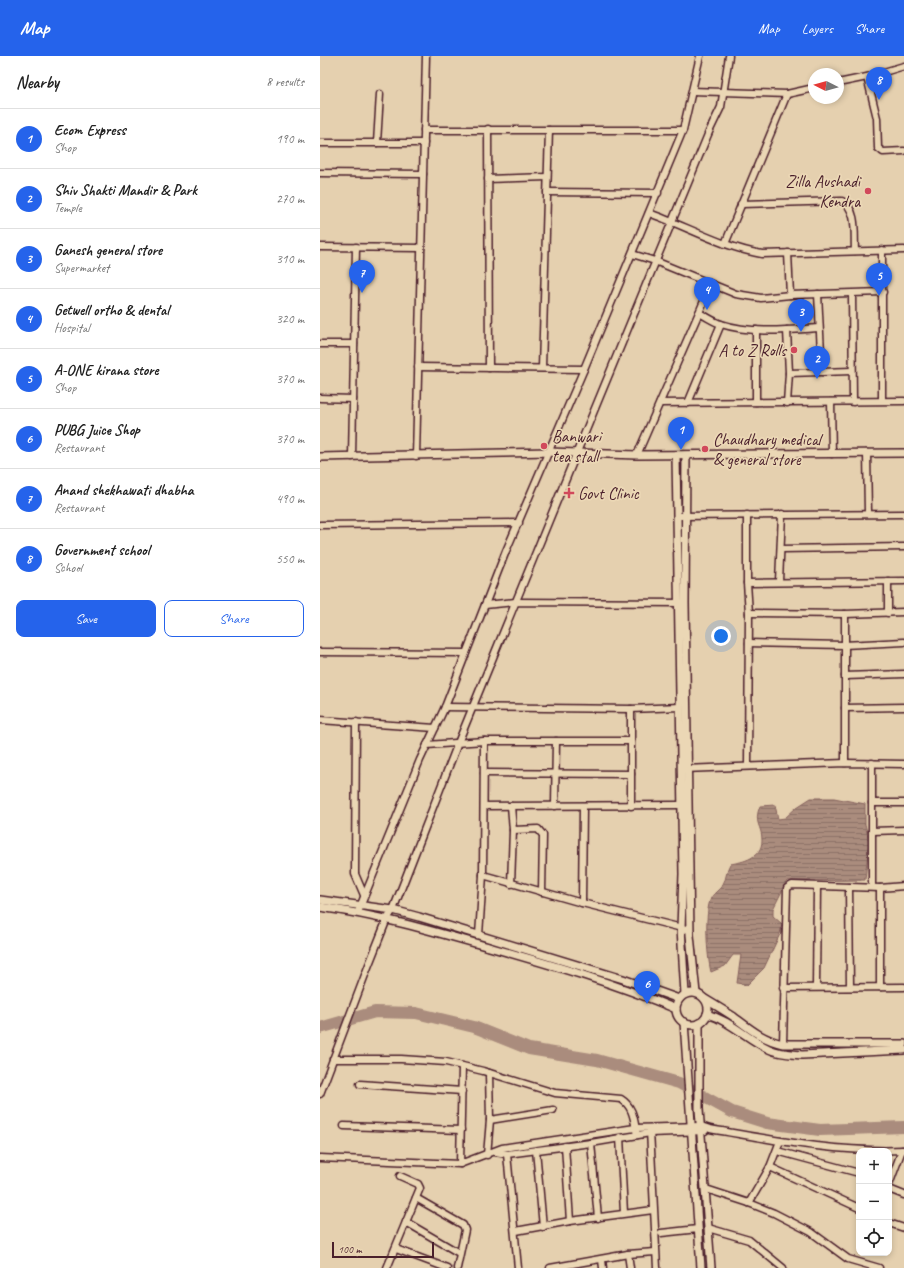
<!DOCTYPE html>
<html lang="en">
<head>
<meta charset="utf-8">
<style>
  :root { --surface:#fff; --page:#f6f6f6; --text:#222; --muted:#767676; --line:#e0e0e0; --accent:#2563eb }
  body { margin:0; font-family:Caveat,sans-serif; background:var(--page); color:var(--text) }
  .controls { position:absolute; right:12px; bottom:12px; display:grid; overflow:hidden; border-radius:8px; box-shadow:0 2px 6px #0003 }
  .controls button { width:36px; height:36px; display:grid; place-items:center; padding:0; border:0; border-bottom:1px solid var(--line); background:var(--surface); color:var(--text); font:20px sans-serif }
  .compass { position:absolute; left:488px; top:12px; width:36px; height:36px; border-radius:50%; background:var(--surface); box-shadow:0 2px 6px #0003; rotate:276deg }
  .scale { position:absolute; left:12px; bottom:10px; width:102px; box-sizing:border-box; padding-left:4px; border:2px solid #4a1f2b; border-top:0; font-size:11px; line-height:14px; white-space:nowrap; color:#4a1f2b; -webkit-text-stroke:3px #ebd7b5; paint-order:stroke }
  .you { position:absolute; left:401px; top:580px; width:14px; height:14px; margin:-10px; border:3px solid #fff; border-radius:50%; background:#1a73e8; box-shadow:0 0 0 6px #1a73e833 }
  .badge { display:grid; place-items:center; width:26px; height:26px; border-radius:50%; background:var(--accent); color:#fff; font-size:13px; font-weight:700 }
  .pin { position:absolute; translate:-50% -33px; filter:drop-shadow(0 1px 2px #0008) }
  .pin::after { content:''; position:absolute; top:21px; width:14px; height:12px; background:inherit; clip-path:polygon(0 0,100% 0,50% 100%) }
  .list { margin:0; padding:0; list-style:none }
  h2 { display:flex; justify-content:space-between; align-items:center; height:52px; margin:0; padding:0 16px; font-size:17px }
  h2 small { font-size:13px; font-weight:400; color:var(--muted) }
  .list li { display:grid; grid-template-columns:26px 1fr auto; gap:12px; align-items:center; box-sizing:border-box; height:60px; padding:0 16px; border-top:1px solid var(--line) }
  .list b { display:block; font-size:15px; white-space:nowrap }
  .list p { margin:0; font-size:13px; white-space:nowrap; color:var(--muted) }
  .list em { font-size:13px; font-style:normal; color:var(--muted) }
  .actions { display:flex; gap:8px; padding:12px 16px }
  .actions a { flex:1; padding:9px 0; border:1px solid var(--accent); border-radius:8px; text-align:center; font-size:14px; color:var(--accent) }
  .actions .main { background:var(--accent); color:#fff }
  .icon { flex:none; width:22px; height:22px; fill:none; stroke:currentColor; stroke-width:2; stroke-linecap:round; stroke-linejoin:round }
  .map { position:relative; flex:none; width:584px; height:1212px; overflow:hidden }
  header { display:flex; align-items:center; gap:24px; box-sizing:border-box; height:56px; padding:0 20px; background:var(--accent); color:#fff }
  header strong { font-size:19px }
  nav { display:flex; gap:22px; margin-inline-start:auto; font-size:14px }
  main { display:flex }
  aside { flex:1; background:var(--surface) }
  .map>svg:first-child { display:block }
</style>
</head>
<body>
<header>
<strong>Map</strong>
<nav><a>Map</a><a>Layers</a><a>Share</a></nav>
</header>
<main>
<aside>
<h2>Nearby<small>8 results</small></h2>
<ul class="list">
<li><span class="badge">1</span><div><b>Ecom Express</b><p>Shop</p></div><em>190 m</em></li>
<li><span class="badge">2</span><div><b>Shiv Shakti Mandir &amp; Park</b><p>Temple</p></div><em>270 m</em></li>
<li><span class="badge">3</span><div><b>Ganesh general store</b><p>Supermarket</p></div><em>310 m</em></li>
<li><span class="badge">4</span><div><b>Getwell ortho &amp; dental</b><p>Hospital</p></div><em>320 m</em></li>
<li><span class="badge">5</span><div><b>A-ONE kirana store</b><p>Shop</p></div><em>370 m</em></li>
<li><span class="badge">6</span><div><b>PUBG Juice Shop</b><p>Restaurant</p></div><em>370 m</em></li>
<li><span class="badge">7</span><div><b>Anand shekhawati dhabha</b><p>Restaurant</p></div><em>490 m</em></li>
<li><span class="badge">8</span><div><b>Government school</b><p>School</p></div><em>550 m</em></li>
</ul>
<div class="actions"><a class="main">Save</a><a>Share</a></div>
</aside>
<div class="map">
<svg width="584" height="1212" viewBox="0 0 584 1212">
  <defs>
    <pattern id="water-rules" width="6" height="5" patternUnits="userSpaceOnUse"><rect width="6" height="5" fill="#aa8c7d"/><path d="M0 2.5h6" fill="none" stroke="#8c7267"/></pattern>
  </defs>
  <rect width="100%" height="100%" fill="#e5d0af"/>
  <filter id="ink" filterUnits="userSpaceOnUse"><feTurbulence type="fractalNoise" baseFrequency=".025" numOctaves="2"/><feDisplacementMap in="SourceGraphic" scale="8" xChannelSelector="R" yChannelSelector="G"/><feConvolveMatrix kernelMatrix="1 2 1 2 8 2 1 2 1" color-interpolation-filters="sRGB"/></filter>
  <g filter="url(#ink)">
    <path fill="url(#water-rules)" stroke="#84605c" d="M491,742H514L545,748V768L549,785L545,824L467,825L453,853V860L462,868L460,878L444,912L427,929L417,927L421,899H413L405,910L391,916C387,900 384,857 391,842C394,836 400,834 403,828C407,822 406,814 410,808C423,806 442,802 442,784C442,769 433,768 440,750L455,749L458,763L465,762L477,751Z"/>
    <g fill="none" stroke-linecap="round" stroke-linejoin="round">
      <path stroke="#aa8c7d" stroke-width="12" d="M0,972L55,956L96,957L154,971L209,993L277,1004L359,1027L412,1056L447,1067L500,1074L584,1071"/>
      <defs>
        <g id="minor">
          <path d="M547,21L557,62L558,92L563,96L584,95"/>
          <path d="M518,27L547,21L584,10"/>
          <path d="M372,35L467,38L494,32"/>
          <path d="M168,73L169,312"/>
          <path d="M104,74H363"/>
          <path d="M0,87H104"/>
          <path d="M57,87L60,38"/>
          <path d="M0,117L103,118"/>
          <path d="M168,123L227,121"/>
          <path d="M227,136L338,137"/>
          <path d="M421,148L522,145C538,153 534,179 535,195"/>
          <path d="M329,157C366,170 402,191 442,198L584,194"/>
          <path d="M405,188L467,38"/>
          <path d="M0,191L101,192"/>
          <path d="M562,194V344"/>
          <path d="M468,197L470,239"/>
          <path d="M312,198L335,205L416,238L441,242L470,239L563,236"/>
          <path d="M498,238L502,316"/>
          <path d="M532,238L533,346"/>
          <path d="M379,257C386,260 394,266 401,268C432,278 468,274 499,272"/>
          <path d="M436,274V346"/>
          <path d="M467,274L469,317L467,347"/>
          <path d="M0,288H34"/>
          <path d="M98,311L264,313"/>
          <path d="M222,312L229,74"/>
          <path d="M469,317L532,315"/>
          <path d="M0,342L33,343"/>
          <path d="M511,346L512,398"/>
          <path d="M340,347L584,345"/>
          <path d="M368,347L401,268"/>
          <path d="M547,397L548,457"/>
          <path d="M317,399L391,229"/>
          <path d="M96,400L106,0"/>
          <path d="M32,401L36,191"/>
          <path d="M427,459V527L429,557L428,709"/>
          <path d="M357,460L584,458"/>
          <path d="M0,469L199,467"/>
          <path d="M462,493L584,491"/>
          <path d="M459,525L462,458"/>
          <path d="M568,525V557"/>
          <path d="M427,527L584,525"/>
          <path d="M165,549L196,546L363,547"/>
          <path d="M429,557L525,558L584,556"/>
          <path d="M429,587L524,589L584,586"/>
          <path d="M0,596L146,597"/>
          <path d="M525,620L584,618"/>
          <path d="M125,651L311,653L360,651"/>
          <path d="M525,652L584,651"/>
          <path d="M0,664L115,672"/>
          <path d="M36,666L35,818L44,839"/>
          <path d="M107,689L164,685H311"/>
          <path d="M525,707V558"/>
          <path d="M552,707V831"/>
          <path d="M364,713L525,707L584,708"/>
          <path d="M164,717L311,718"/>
          <path d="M552,747H584"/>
          <path d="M164,750L361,749"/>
          <path d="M191,750L193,774L191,828"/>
          <path d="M235,750L236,685"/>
          <path d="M311,750V653"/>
          <path d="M193,774L218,773L223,779L222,836"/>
          <path d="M552,775L584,774"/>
          <path d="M163,819L262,847L370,874"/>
          <path d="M529,831L530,931"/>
          <path d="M560,832V931"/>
          <path d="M262,847L263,750"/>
          <path d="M38,856L100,704L125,651L186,495L264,313L363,74L380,0"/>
          <path d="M159,879L163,819L164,685"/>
          <path d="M496,931L497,831"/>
          <path d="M463,932L584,931"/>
          <path d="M463,988L467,832L472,829L560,832L584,830"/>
          <path d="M13,1003H81L126,1006L163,1015L235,1037L301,1043C314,1051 314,1065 317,1079"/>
          <path d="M40,1028L142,1035"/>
          <path d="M0,1038L48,911L67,863L73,854L138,687L257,396L389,76L401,51L409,0"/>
          <path d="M170,1064L233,1054"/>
          <path d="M24,1070L141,1074"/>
          <path d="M330,1074L337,1212"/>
          <path d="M300,1081L304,1157"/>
          <path d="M271,1087L278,1162"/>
          <path d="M245,1090L250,1165"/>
          <path d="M216,1094L223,1171"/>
          <path d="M457,1095L539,1117"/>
          <path d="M175,1096L187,1098L271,1087L330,1077L385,1075"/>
          <path d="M187,1098L198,1212"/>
          <path d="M167,1099L170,1064L169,1017"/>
          <path d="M0,1102L140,1108L182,1092L315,1072L381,1070L390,1073C454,1084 519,1097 584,1094"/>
          <path d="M140,1108L142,1010"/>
          <path d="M450,1111L539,1152"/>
          <path d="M569,1129L582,1094"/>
          <path d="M386,1133L429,1147L454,1157L491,1176L528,1203L559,1212"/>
          <path d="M569,1133L584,1139"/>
          <path d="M96,1142L143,1169L145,1174L137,1212"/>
          <path d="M429,1147L450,1111L460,1085"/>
          <path d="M86,1166L139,1197"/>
          <path d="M569,1167L584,1172"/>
          <path d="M388,1172L429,1184L463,1212"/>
          <path d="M196,1175L250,1165L333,1154"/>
          <path d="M341,1177L378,1173L379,1176"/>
          <path d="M76,1193L127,1212"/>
          <path d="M308,1198L310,1212"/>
          <path d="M282,1204L283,1212"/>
          <path d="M67,1212L100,1132L98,1128L80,1120"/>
          <path d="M230,1212L308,1198L335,1196"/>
        </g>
        <g id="tertiary">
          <path d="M356,400L363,818L361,872L365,938"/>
          <path d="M366,400L365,547L370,879L376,937"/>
          <path d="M0,401L229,396L317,399L584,397"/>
          <path d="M0,844L73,854L99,861L303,923L359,943"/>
          <path d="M0,851C58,859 113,875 169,891C232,909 295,927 356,953"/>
          <circle cx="372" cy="953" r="16"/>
          <path d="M385,943C395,949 405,955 414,961C430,973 443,984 463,988H584"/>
          <path d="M387,958C411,965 427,983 449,993C459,998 471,998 482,999L584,994"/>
          <path d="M364,966L381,1212"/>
          <path d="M379,967V1053L391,1212"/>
        </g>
      </defs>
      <use href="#minor" stroke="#4a1f2b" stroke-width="9"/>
      <use href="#tertiary" stroke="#4a1f2b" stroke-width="10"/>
      <use href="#minor" stroke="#ebd7b5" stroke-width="6"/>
      <use href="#tertiary" stroke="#ebd7b5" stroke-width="7"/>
    </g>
  </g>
  <g fill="#d1495b" stroke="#ebd7b5" stroke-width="1.5">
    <circle cx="548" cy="135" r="4"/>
    <circle cx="474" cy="294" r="4"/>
    <circle cx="224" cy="390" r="4"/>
    <circle cx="385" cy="393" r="4"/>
    <path d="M247 431h4v4h4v4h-4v4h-4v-4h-4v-4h4z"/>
  </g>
  <g text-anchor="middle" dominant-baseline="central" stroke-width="3.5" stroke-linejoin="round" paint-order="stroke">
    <g font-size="17" fill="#4a1f2b" stroke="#ebd7b5" text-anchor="start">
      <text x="540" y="125" text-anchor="end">Zilla Aushadi<tspan x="540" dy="20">Kendra</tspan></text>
      <text x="466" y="294" text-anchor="end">A to Z Rolls</text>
      <text x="232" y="380">Banwari<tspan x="232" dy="20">tea stall</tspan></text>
      <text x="393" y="383">Chaudhary medical<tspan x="393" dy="20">&amp; general store</tspan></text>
      <text x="258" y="437">Govt Clinic</text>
    </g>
  </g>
</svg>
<div class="controls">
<button>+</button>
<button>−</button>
<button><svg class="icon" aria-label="locate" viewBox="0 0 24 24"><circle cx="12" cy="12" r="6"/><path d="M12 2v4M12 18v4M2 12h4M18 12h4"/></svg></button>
</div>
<svg class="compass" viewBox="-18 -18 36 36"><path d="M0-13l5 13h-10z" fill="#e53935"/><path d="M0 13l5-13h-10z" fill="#767676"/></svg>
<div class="scale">100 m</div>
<div class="you"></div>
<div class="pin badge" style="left:361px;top:394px">1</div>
<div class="pin badge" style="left:497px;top:323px">2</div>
<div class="pin badge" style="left:481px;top:276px">3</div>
<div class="pin badge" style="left:387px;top:254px">4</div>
<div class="pin badge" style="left:559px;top:240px">5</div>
<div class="pin badge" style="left:327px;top:948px">6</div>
<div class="pin badge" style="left:42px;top:237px">7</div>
<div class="pin badge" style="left:559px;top:44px">8</div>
</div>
</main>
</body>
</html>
